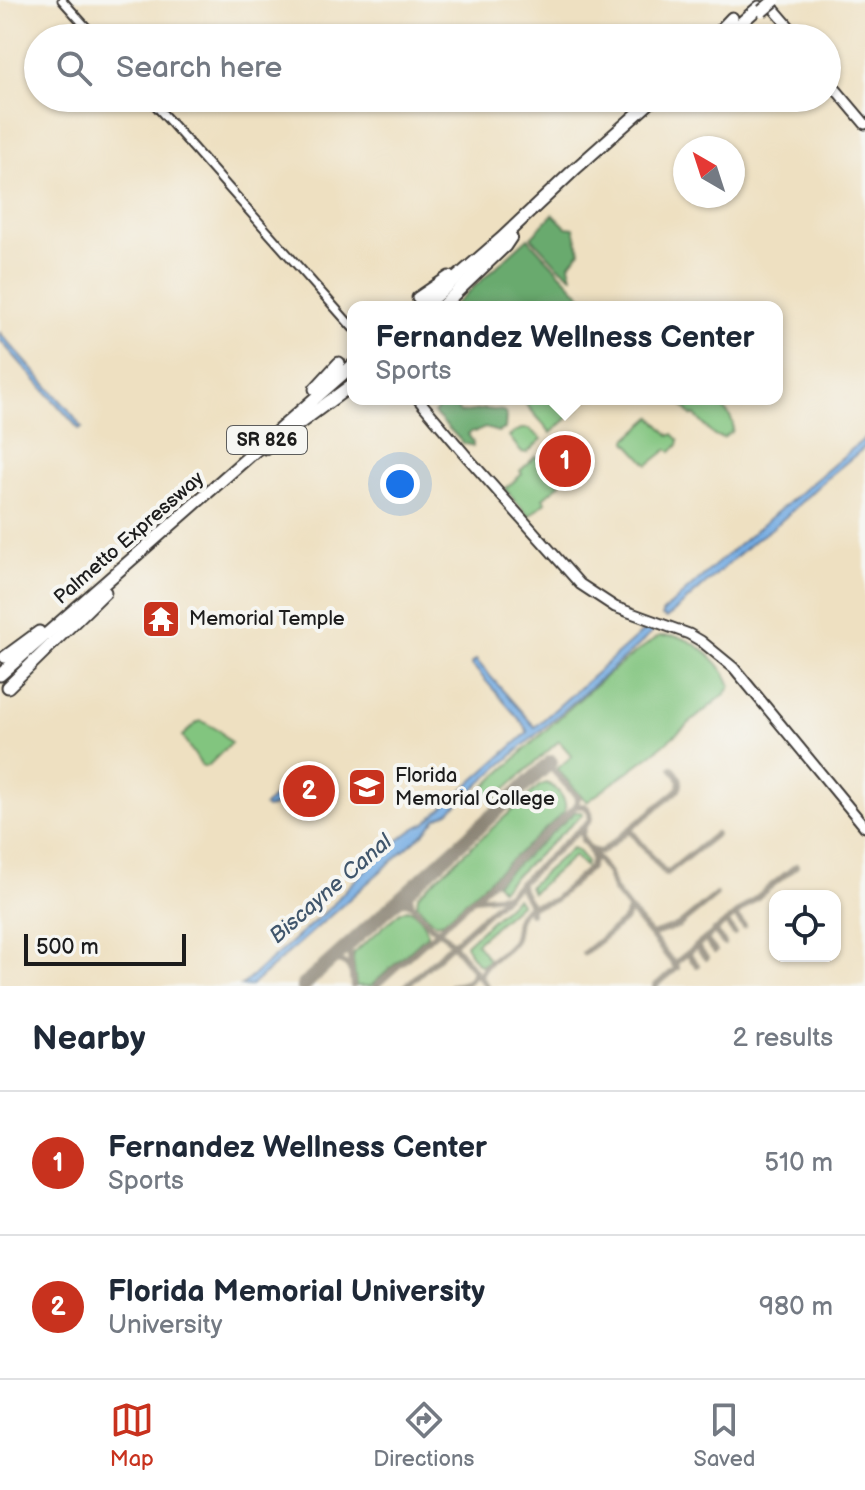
<!DOCTYPE html>
<html lang="en">
<head>
<meta charset="utf-8">
<style>
  :root { --surface:#fff; --page:#f6f6f7; --text:#1f2937; --muted:#747a83; --line:#e0e1e3; --accent:#c8321e }
  body { margin:0; font-family:"Balsamiq Sans",sans-serif; background:var(--page); color:var(--text) }
  .controls { position:absolute; right:24px; bottom:24px; display:grid; overflow:hidden; border-radius:16px; box-shadow:0 2px 6px #0004 }
  .controls button { width:72px; height:72px; display:grid; place-items:center; padding:0; border:0; border-bottom:2px solid var(--line); background:var(--surface); color:var(--text); font:40px sans-serif }
  .compass { position:absolute; left:673px; top:136px; width:72px; height:72px; border-radius:50%; background:var(--surface); box-shadow:0 2px 6px #0004; rotate:321deg }
  .scale { position:absolute; left:24px; bottom:20px; width:162px; box-sizing:border-box; padding-left:8px; border:4px solid #1c1c1c; border-top:0; font-size:22px; line-height:28px; white-space:nowrap; color:#1c1c1c; -webkit-text-stroke:6px #f6f6f2; paint-order:stroke }
  .you { position:absolute; left:400px; top:484px; width:28px; height:28px; margin:-20px; border:6px solid #fff; border-radius:50%; background:#1a73e8; box-shadow:0 0 0 12px #1a73e833 }
  .badge { display:grid; place-items:center; width:52px; height:52px; border-radius:50%; background:var(--accent); color:#fff; font-size:26px; font-weight:700 }
  .pin { position:absolute; translate:-50% -50%; border:4px solid #fff; box-shadow:0 2px 8px #0006 }
  .popup { position:absolute; left:347px; top:301px; width:436px; height:104px; box-sizing:border-box; display:grid; place-content:center; border-radius:16px; background:var(--surface); filter:drop-shadow(0 2px 6px #0005); font-size:26px; white-space:nowrap; color:var(--muted) }
  .popup b { font-size:30px; color:var(--text) }
  .popup::after { content:''; position:absolute; left:50%; top:100%; margin-left:-16px; border:16px solid transparent; border-top-color:var(--surface) }
  .list { margin:0; padding:0; list-style:none }
  h2 { display:flex; justify-content:space-between; align-items:center; height:104px; margin:0; padding:0 32px; font-size:34px }
  h2 small { font-size:26px; font-weight:400; color:var(--muted) }
  .list li { display:grid; grid-template-columns:52px 1fr auto; gap:24px; align-items:center; box-sizing:border-box; height:144px; padding:0 32px; border-top:2px solid var(--line) }
  .list b { display:block; font-size:30px; white-space:nowrap }
  .list p { margin:0; font-size:26px; white-space:nowrap; color:var(--muted) }
  .list em { font-size:26px; font-style:normal; color:var(--muted) }
  .icon { flex:none; width:44px; height:44px; fill:none; stroke:currentColor; stroke-width:2; stroke-linecap:round; stroke-linejoin:round }
  .map { position:relative; flex:none; width:865px; height:986px; overflow:hidden }
  .search { position:absolute; background:var(--surface); box-shadow:0 2px 6px #0004; left:24px; right:24px; top:24px; height:88px; display:flex; align-items:center; gap:20px; box-sizing:border-box; padding:0 28px; border-radius:44px; color:var(--muted); font-size:30px }
  .sheet { height:392px; background:var(--surface) }
  nav { display:flex; justify-content:space-around; align-items:center; box-sizing:border-box; height:112px; border-top:2px solid var(--line); background:var(--surface); font-size:22px; color:var(--muted) }
  nav a { display:grid; justify-items:center; gap:4px }
  nav .on { color:var(--accent) }
  .map>svg:first-child { display:block }
</style>
</head>
<body>
<div class="map">
<svg width="865" height="986" viewBox="0 0 865 986">
  <rect width="100%" height="100%" fill="#f6f6f2"/>
  <filter id="ink" filterUnits="userSpaceOnUse"><feTurbulence type="fractalNoise" baseFrequency=".0125" numOctaves="2"/><feDisplacementMap in="SourceGraphic" scale="16" xChannelSelector="R" yChannelSelector="G"/><feConvolveMatrix kernelMatrix="1 2 1 2 8 2 1 2 1" color-interpolation-filters="sRGB"/></filter>
  <filter id="wash" filterUnits="userSpaceOnUse"><feTurbulence type="fractalNoise" baseFrequency=".006" numOctaves="4" result="noise"/><feDisplacementMap in="SourceGraphic" scale="32" xChannelSelector="R" yChannelSelector="G"/><feGaussianBlur stdDeviation="1.8" result="paint"/><feColorMatrix in="noise" values="0 0 0 0 0 0 0 0 0 0 0 0 0 0 0 0 0 1.4 0 .05"/><feComposite in="paint" operator="in"/></filter>
  <g filter="url(#wash)">
    <rect width="100%" height="100%" fill="#eee0c1"/>
    <g fill="#82c57f" stroke="#4f704e" stroke-width="2">
      <path d="M532,399H572L579,408L551,433L526,404Z"/>
      <path d="M681,399L686,401L689,399L691,406L699,399H715C723,409 737,418 732,432L723,438L713,435L695,415L692,416L678,400Z"/>
      <path d="M652,417L670,436L673,434L679,440L678,445L671,452L668,449L648,465L627,442V439Z"/>
      <path d="M521,429H529L542,439L527,453L521,452L509,436Z"/>
      <path d="M536,456L560,484L543,498L546,502L529,516L505,489L522,474L520,471Z"/>
      <path d="M660,636C666,636 674,636 679,637C700,643 724,666 731,686L726,693L652,754L587,802L557,769L572,756L559,741L491,802L481,790C523,753 562,713 605,677C623,662 640,648 660,636Z"/>
      <path d="M202,721L220,731L231,743L208,766H202L182,736L198,722Z"/>
      <path d="M546,783C557,787 569,801 564,812L444,921L436,923L431,920L417,904L418,895L539,786Z"/>
      <path d="M575,812H582L583,814L501,889L496,883Z"/>
      <path d="M572,848L577,850L586,861L585,867L574,856L532,893L529,886Z"/>
      <path d="M516,898L521,903L476,943L489,960L482,965L478,964L467,949L466,944Z"/>
      <path d="M407,909C417,911 428,925 427,935L371,986H356L353,959L354,953L400,912Z"/>
    </g>
    <g fill="#69aa6e" stroke="#426345" stroke-width="2">
      <path d="M553,214L566,227L574,228L580,251L569,265L572,276L557,265L531,237Z"/>
      <path d="M528,238C548,262 572,283 591,307H452Z"/>
      <path d="M447,399H465V403L457,408L460,413L485,409L503,411L506,415L505,429L498,432L485,428L476,432L473,431L468,434L473,442V446L463,443L434,413Z"/>
    </g>
    <g fill="#75ace3" stroke="#486480" stroke-width="2">
      <path d="M0,333L68,409L82,428L79,429L0,340Z"/>
      <path d="M865,438V447C852,458 839,468 826,479C802,500 782,524 755,540L667,618L662,616V613C727,552 797,496 865,438Z"/>
      <path d="M650,625H653L655,630L638,646L501,765L449,812L437,818L425,832L251,986H241L333,905C344,889 407,828 424,824L528,732L521,721L471,664L476,660L535,727Z"/>
      <path d="M300,769C314,775 327,784 312,799L309,795L307,797L304,795L298,801L293,795C282,793 279,801 272,807L266,808L264,806L273,798L276,791L290,782L294,773Z"/>
    </g>
    <g fill="none" stroke-linecap="round" stroke-linejoin="round">
      <g stroke="#857e6e" stroke-width="6">
        <path d="M548,765L578,798"/>
        <path d="M584,827L582,834L583,840L609,874L614,890L677,968L655,986"/>
        <path d="M628,830L631,831L666,874L716,834"/>
        <path d="M521,884C521,897 531,896 530,913"/>
        <path d="M413,887L410,897L412,905L432,927L445,935L487,986"/>
        <path d="M474,898L506,895"/>
        <path d="M395,903L405,902L411,904"/>
        <path d="M735,915L744,926"/>
        <path d="M726,922L734,933"/>
        <path d="M714,931L724,943"/>
        <path d="M651,935L678,926L716,895"/>
        <path d="M705,939L715,951"/>
        <path d="M696,946L706,958"/>
        <path d="M584,953L626,919L629,910"/>
        <path d="M687,953L697,965"/>
        <path d="M327,964C336,959 345,961 350,970"/>
        <path d="M674,964L796,866"/>
        <path d="M480,978C481,961 506,955 514,940C519,929 514,920 524,910C533,902 544,906 554,900L590,868L593,859L590,850L600,852L605,849L677,791C684,782 678,775 672,768"/>
        <path d="M353,986L349,948L355,939"/>
        <path d="M376,986L575,807L577,801L576,795"/>
        <path d="M406,986L589,821C592,815 590,809 584,806H576"/>
        <path d="M451,986C461,984 473,984 473,971"/>
      </g>
      <path stroke="#857e6e" stroke-width="14" d="M303,986L551,762"/>
    </g>
  </g>
  <g filter="url(#ink)">
    <g fill="none" stroke-linecap="round" stroke-linejoin="round">
      <defs>
        <g id="secondary">
          <path d="M62,0L96,38"/>
          <path d="M149,98L353,328"/>
        </g>
        <g id="primary">
          <path d="M767,1L799,38"/>
          <path d="M827,79L865,124"/>
          <path d="M418,399L468,458L580,584L615,607L689,634L701,641L734,668L865,827"/>
        </g>
        <g id="motorway">
          <path d="M713,38L732,18"/>
          <path d="M724,38L759,7"/>
          <path d="M418,298L449,277"/>
          <path d="M423,307L501,239L574,170L655,98"/>
          <path d="M441,307L505,246L511,237"/>
          <path d="M315,389L339,363"/>
          <path d="M266,448L353,384"/>
          <path d="M5,657L39,632"/>
          <path d="M0,675L353,365"/>
          <path d="M8,687L105,592"/>
        </g>
      </defs>
      <use href="#secondary" stroke="#3c3935" stroke-width="11"/>
      <use href="#primary" stroke="#3c3935" stroke-width="13"/>
      <use href="#motorway" stroke="#3c3935" stroke-width="15"/>
      <use href="#secondary" stroke="#fff" stroke-width="7"/>
      <use href="#primary" stroke="#fff" stroke-width="9"/>
      <use href="#motorway" stroke="#fff" stroke-width="11"/>
      <defs>
        <path id="motorway-bridge" d="M762,11L775,0"/>
      </defs>
      <use href="#motorway-bridge" stroke="#3c3935" stroke-width="15" stroke-linecap="butt"/>
      <use href="#motorway-bridge" stroke="#fff" stroke-width="11"/>
    </g>
  </g>
  <defs>
    <symbol id="temple-square" viewBox="-11 -11 22 22"><rect x="-9" y="-9" width="18" height="18" rx="4" fill="#c8321e" stroke="#f6f6f2"/><path d="M0-6L5-2H3V0L6.5 2.5H4V6H1.5V3h-3V6H-4V2.5H-6.5L-3 0V-2H-5Z" fill="#fff"/></symbol>
    <symbol id="school-square" viewBox="-11 -11 22 22"><rect x="-9" y="-9" width="18" height="18" rx="4" fill="#c8321e" stroke="#f6f6f2"/><path d="M0-5L7-2L0 1L-7-2ZM-4 1L0 2.5L4 1V4Q0 6-4 4Z" fill="#fff"/></symbol>
  </defs>
  <g fill-rule="evenodd">
    <use href="#temple-square" x="139" y="597" width="44" height="44"/>
    <use href="#school-square" x="345" y="765" width="44" height="44"/>
  </g>
  <g text-anchor="middle" dominant-baseline="central" stroke-width="8" stroke-linejoin="round" paint-order="stroke">
    <rect fill="#f6f6f2" stroke="#5d5d5c" stroke-width="2" x="227" y="426" width="80" height="28" rx="6"/>
    <g font-size="18" font-weight="bold" fill="#1c1c1c">
      <text x="267" y="440">SR 826</text>
    </g>
    <g font-size="20" fill="#1c1c1c" stroke="#f6f6f2">
      <text transform="translate(129 538) rotate(-41)">Palmetto Expressway</text>
    </g>
    <g font-size="20" fill="#1c1c1c" stroke="#f6f6f2" text-anchor="start">
      <text x="189" y="619">Memorial Temple</text>
      <text x="395" y="776">Florida<tspan x="395" dy="23">Memorial College</tspan></text>
    </g>
    <g font-size="22" font-style="italic" fill="#40566c" stroke="#f6f6f2">
      <text transform="translate(331 889) rotate(-41)">Biscayne Canal</text>
    </g>
  </g>
</svg>
<div class="controls">
<button><svg class="icon" aria-label="locate" viewBox="0 0 24 24"><circle cx="12" cy="12" r="6"/><path d="M12 2v4M12 18v4M2 12h4M18 12h4"/></svg></button>
</div>
<svg class="compass" viewBox="-18 -18 36 36"><path d="M0-13l5 13h-10z" fill="#e53935"/><path d="M0 13l5-13h-10z" fill="#747a83"/></svg>
<div class="scale">500 m</div>
<div class="you"></div>
<div class="pin badge" style="left:565px;top:461px">1</div>
<div class="popup"><b>Fernandez Wellness Center</b>Sports</div>
<div class="pin badge" style="left:309px;top:791px">2</div>
<div class="search"><svg class="icon" aria-label="search" viewBox="0 0 24 24"><circle cx="10" cy="10" r="6"/><path d="M15 15l6 6"/></svg>Search here</div>
</div>
<section class="sheet">
<h2>Nearby<small>2 results</small></h2>
<ul class="list">
<li><span class="badge">1</span><div><b>Fernandez Wellness Center</b><p>Sports</p></div><em>510 m</em></li>
<li><span class="badge">2</span><div><b>Florida Memorial University</b><p>University</p></div><em>980 m</em></li>
</ul>
</section>
<nav>
<a class="on"><svg class="icon" aria-label="map" viewBox="0 0 24 24"><path d="M3 6l6-2 6 2 6-2v14l-6 2-6-2-6 2zM9 4v14M15 6v14"/></svg>Map</a>
<a><svg class="icon" aria-label="directions" viewBox="0 0 24 24"><path d="M12 3l9 9-9 9-9-9zM9 14v-3h6M13 9l2 2-2 2"/></svg>Directions</a>
<a><svg class="icon" aria-label="saved" viewBox="0 0 24 24"><path d="M7 4h10v16l-5-4-5 4z"/></svg>Saved</a>
</nav>
</body>
</html>
